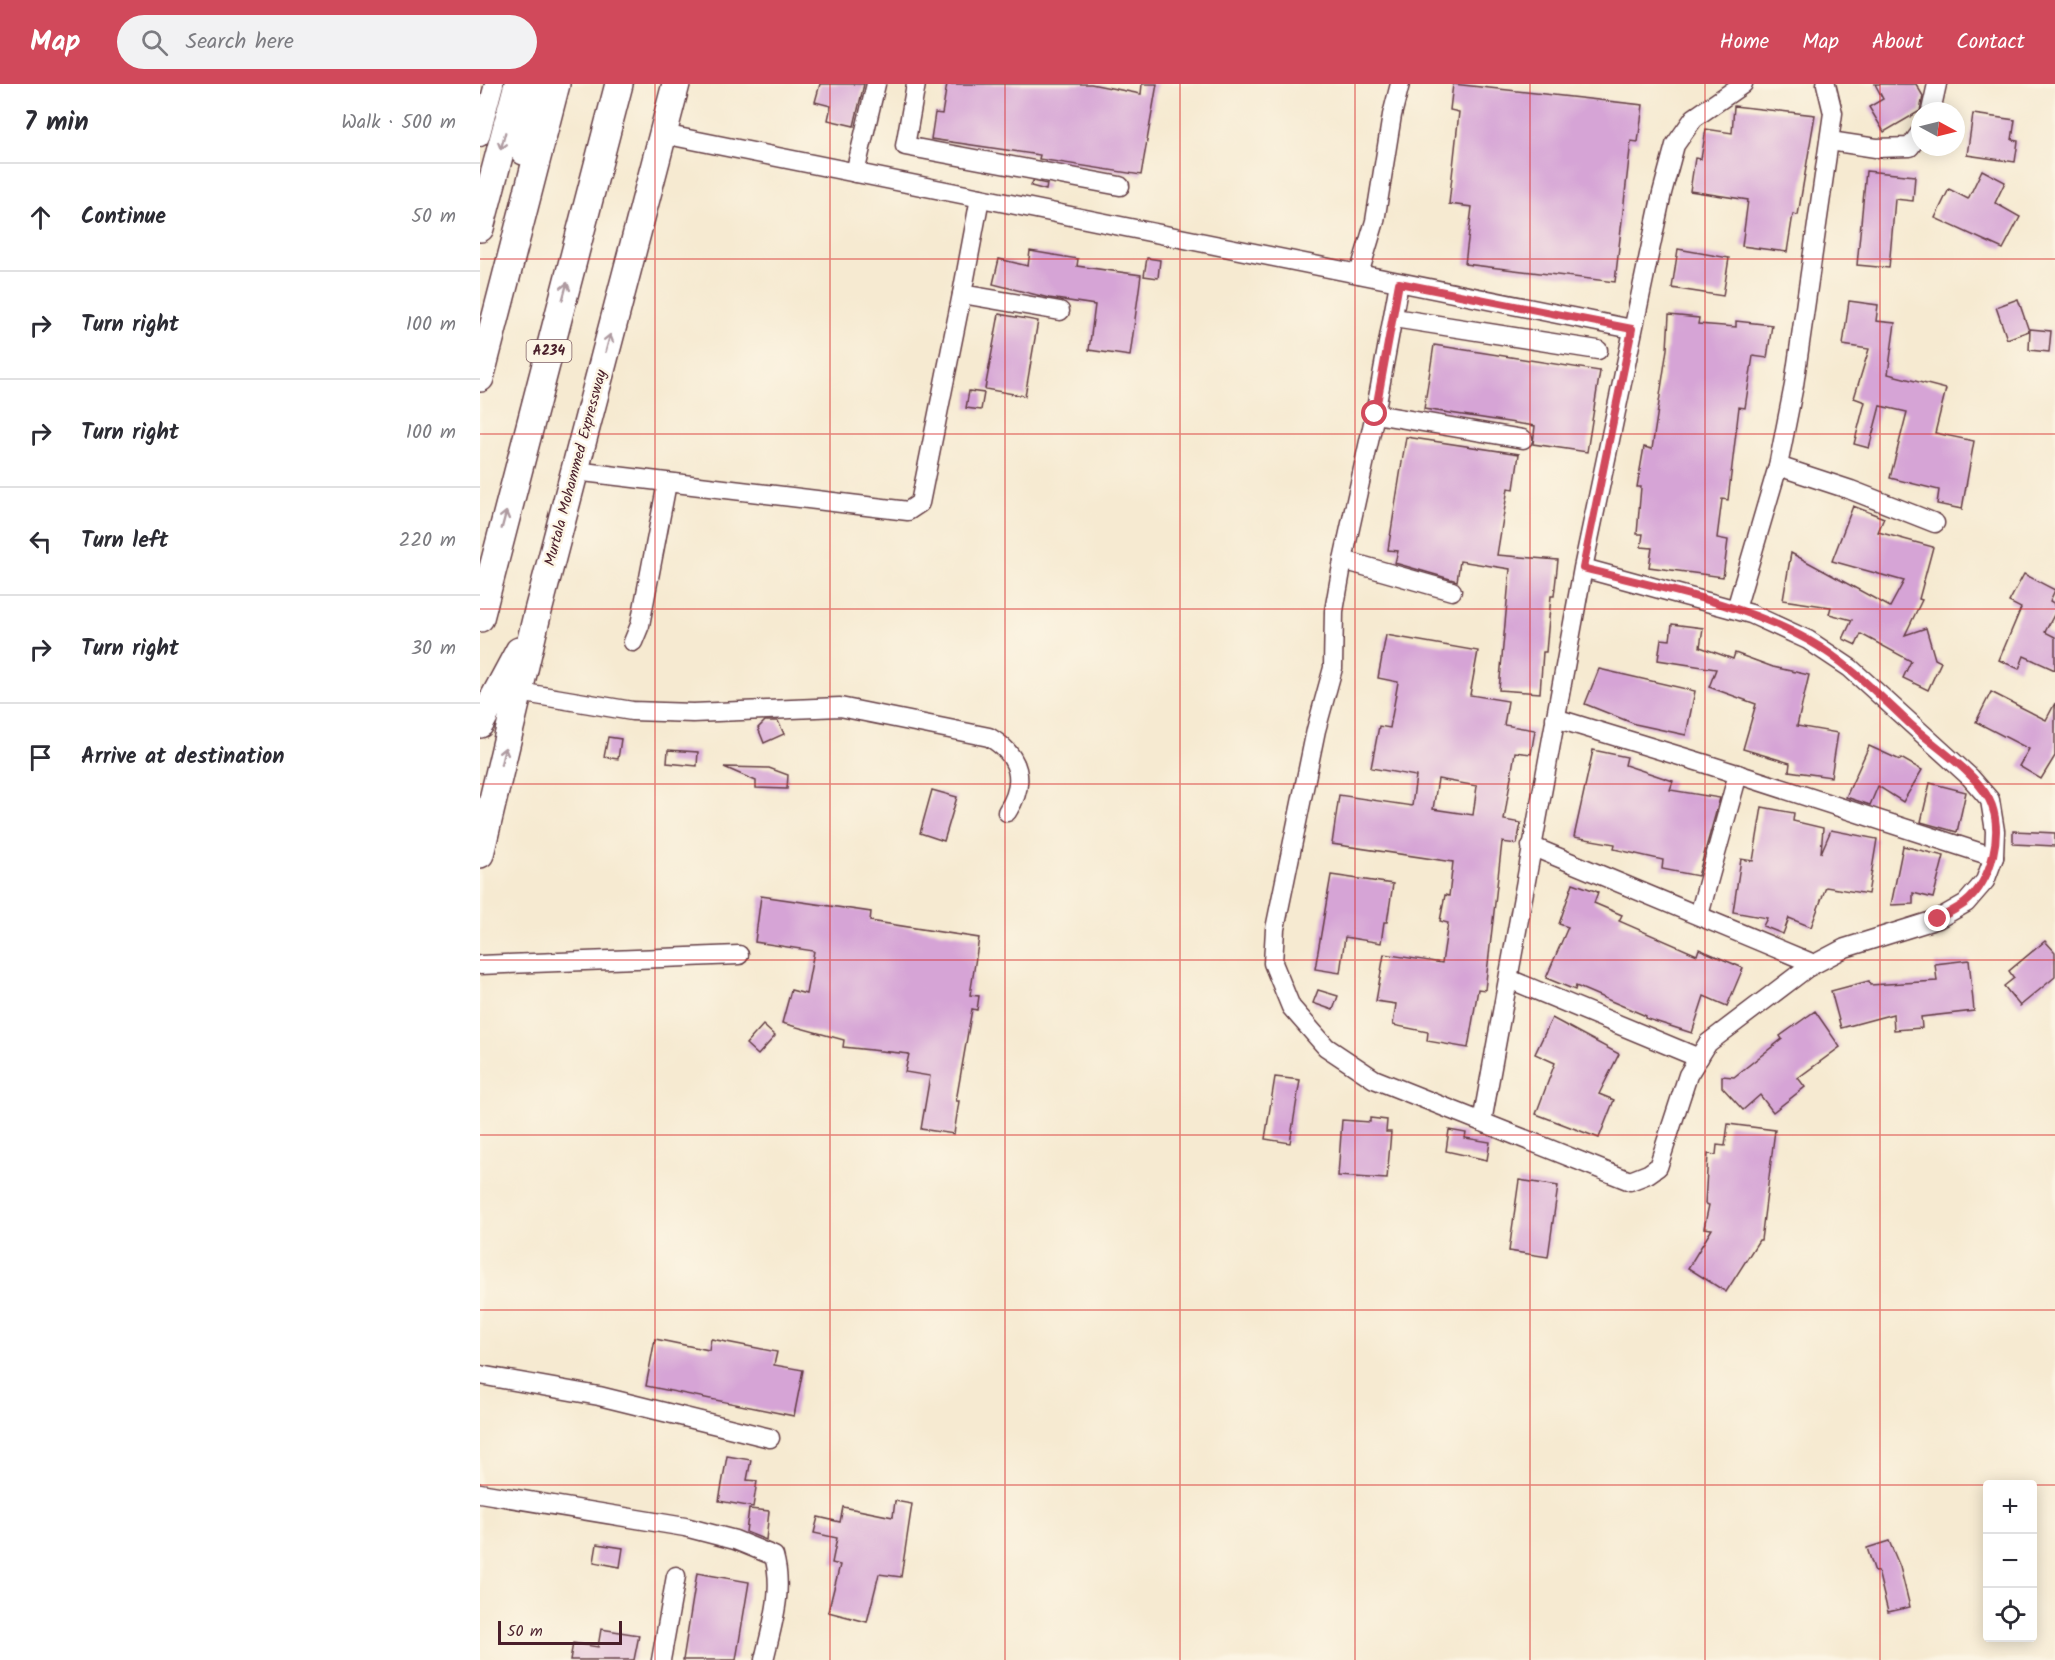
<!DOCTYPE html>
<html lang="en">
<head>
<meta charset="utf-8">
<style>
  :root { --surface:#fff; --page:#f2f2f3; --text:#2b2b33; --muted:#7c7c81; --line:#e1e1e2; --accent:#d1495b }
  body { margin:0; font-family:Kalam,sans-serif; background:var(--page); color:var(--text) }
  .controls { position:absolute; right:18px; bottom:18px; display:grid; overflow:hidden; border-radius:6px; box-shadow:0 3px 15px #0003 }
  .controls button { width:54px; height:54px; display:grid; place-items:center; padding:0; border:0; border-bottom:2px solid var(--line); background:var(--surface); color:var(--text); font:30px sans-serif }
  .compass { position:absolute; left:1431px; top:18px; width:54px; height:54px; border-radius:50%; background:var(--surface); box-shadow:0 3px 15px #0003; rotate:97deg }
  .scale { position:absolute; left:18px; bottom:15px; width:124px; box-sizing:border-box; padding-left:6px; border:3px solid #4a1f2b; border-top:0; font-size:16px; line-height:21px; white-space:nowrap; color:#4a1f2b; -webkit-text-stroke:4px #fcf5e5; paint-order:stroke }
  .stop { position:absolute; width:18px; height:18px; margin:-14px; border:4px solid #d1495b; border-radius:50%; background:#fff }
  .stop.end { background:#d1495b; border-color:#fff; box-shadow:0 2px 6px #0008 }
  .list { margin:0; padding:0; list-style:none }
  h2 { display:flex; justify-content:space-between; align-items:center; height:78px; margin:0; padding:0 24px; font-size:26px }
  h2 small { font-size:20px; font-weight:400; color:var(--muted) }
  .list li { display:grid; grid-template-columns:39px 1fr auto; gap:18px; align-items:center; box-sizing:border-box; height:108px; padding:0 24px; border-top:2px solid var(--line) }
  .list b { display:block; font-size:22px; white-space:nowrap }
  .list em { font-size:20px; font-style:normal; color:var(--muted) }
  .icon { flex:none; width:33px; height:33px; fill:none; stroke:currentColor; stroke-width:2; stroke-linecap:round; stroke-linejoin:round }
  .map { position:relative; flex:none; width:1575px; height:1576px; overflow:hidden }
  header { display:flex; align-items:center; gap:36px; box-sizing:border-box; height:84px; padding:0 30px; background:var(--accent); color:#fff }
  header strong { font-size:28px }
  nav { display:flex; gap:33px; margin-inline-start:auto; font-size:21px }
  .search { width:420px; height:54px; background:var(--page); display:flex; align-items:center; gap:15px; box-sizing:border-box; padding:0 21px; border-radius:33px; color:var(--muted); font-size:22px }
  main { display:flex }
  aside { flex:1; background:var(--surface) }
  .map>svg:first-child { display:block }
</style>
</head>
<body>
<header>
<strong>Map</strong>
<div class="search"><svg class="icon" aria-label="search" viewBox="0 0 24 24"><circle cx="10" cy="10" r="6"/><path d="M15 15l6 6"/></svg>Search here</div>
<nav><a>Home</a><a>Map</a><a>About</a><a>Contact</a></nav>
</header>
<main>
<aside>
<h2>7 min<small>Walk · 500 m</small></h2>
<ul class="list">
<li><svg class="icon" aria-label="ahead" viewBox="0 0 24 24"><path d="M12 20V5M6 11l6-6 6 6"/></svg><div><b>Continue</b></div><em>50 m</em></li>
<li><svg class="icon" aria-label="right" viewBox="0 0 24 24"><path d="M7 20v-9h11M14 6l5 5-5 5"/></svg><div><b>Turn right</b></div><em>100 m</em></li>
<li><svg class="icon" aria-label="right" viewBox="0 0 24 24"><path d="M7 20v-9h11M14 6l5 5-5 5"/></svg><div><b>Turn right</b></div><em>100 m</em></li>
<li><svg class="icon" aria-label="left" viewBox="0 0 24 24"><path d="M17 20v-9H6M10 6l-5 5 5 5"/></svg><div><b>Turn left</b></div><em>220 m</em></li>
<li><svg class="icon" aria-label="right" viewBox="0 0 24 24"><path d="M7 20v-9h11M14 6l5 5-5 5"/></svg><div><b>Turn right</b></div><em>30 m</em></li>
<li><svg class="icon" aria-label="arrive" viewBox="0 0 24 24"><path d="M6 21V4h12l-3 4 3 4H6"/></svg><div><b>Arrive at destination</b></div></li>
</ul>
</aside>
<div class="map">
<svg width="1575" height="1576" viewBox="0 0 1575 1576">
  <rect width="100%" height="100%" fill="#fcf5e5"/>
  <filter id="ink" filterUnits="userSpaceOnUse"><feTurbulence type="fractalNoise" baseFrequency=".0167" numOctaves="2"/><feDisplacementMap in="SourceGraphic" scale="12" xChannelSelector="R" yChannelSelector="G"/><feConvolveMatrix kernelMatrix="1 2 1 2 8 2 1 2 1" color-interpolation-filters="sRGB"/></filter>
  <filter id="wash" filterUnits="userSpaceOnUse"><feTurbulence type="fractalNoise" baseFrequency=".008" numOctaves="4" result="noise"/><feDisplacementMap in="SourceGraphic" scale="24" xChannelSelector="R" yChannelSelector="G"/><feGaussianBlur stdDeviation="1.35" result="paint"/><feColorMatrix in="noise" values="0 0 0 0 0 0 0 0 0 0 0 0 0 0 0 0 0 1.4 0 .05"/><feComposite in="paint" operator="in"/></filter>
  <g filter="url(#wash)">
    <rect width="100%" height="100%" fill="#f6ead1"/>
    <g id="blocks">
      <g fill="#d6a4d6" fill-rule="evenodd">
        <path d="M340,0H384L374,42L348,36L351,22L335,18Z"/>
        <path d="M467,0H611L661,10L662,0H677L661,91L559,75L560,71L451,55L455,29L462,30Z"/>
        <path d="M973,0L1163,21L1158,58L1151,57L1135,198L985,180L992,123L969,120L979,28L970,26Z"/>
        <path d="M1395,0H1436L1443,12L1440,27L1404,48L1389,23L1403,15Z"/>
        <path d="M1254,22L1335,31L1318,131L1313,130L1307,168L1262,162L1268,116L1210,107L1215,74L1221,75L1226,45L1252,49Z"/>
        <path d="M1493,30L1535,36L1532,56L1538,57L1535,78L1487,71Z"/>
        <path d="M1502,86L1525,98L1515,119L1540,133L1523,165L1455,134L1469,105L1488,115Z"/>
        <path d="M1386,87L1435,92L1433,117L1415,115L1409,184L1377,181Z"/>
        <path d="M553,97L567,100L566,106L551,102Z"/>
        <path d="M1198,165L1249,174L1243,212L1192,204Z"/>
        <path d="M550,167L598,175L597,182L661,191L650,272L609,266L615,221L569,214L513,200L519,175L548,182Z"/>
        <path d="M667,174L680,176L678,194L664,192Z"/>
        <path d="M1538,215L1549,247L1527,255L1516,223Z"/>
        <path d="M1369,217L1398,221L1396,237L1415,239L1408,290L1466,305L1455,349L1494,357L1482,425L1457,420L1459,406L1410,394L1427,328L1400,322L1389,364L1374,360L1385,318L1374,314L1389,265L1363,261Z"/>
        <path d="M519,230L558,237L545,312L505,305Z"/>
        <path d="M1189,231L1219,234L1218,240L1256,243V237L1292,241L1287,274L1273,272L1265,324L1259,323L1248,416L1242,415L1237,454L1248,456L1243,493L1169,483L1172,464L1161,463L1163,450H1157L1161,403H1157L1164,363L1172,365L1187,265Z"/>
        <path d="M1550,245L1571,247L1569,268L1549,266Z"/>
        <path d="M954,261L1120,287L1107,368L1053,360L1055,342L944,325Z"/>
        <path d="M489,307L504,309L501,326L486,324Z"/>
        <path d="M926,353L1039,370L1034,405L1028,404L1017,471L1078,476L1074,512H1071L1066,568H1063L1060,609L1019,606L1030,485L980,477L977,497L915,479L918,467L908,466Z"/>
        <path d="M1373,422L1404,434L1398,448L1453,463L1439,515L1442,516L1425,551L1446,544L1455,575L1461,578L1448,606L1423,594L1431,577L1381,550L1376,561L1363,555L1372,536L1349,530L1351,523L1303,516L1311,469L1410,523L1424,497L1352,477Z"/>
        <path d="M1544,490L1575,506L1570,517L1575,520V529L1565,548L1575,553V586L1544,572L1539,585L1519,576L1541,524L1529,518Z"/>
        <path d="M1192,540L1223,544L1220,563L1253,575L1255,569L1293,583L1329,591L1317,642L1358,649L1351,693L1309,687L1310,679L1263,665L1276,620L1229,603L1236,585L1178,576L1181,555L1190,556Z"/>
        <path d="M906,551L998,567L990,611L1028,617L1024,641L1055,646L1051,670L1035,668L1024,736L1041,739L1037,760L1022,758L1005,906L998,905L988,964L947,957L948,948L913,941L916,920L896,917L904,870L962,879L968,839L960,837L965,811L969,812L973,778L852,760L859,711L932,722L936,692L891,684L899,642L910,644L918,598L898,594ZM958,695L997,702L993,731L953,725Z"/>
        <path d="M1119,585L1215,607L1206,651L1155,640L1105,620Z"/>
        <path d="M1511,608L1566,636L1575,619V672L1561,695L1539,682L1549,665L1496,638Z"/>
        <path d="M285,637H298L304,650L284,659L278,644Z"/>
        <path d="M128,653L141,655L138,675L124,673Z"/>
        <path d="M1389,662L1420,676L1421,674L1442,686L1423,718L1398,702L1390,721L1366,713Z"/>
        <path d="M188,666L218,668L217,682L187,679Z"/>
        <path d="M1113,666L1147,673L1145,681L1193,697L1190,706L1240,714L1218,792L1182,785L1183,776L1134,765L1135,760L1094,753Z"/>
        <path d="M244,683L289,684L308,691L307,705L276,704V697Z"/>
        <path d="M1450,699L1486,708L1477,748L1441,738Z"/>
        <path d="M452,706L477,713L464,757L440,749Z"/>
        <path d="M1282,723L1314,729L1313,737L1343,744L1341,769L1351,746L1397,755L1388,810L1346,803L1331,843L1309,834L1303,850L1283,842L1287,834L1253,828L1261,775L1273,777Z"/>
        <path d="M1533,747L1575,749V762L1533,760Z"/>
        <path d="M1423,762L1464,772L1453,814L1433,809V820L1411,821Z"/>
        <path d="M851,791L913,800L907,838H904L901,859L865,853L860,889L835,885Z"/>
        <path d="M1093,799L1118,808L1114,819L1142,831L1139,837L1217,871L1219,865L1263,884L1247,922L1224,912L1212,949L1165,934L1166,932L1096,902L1095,906L1066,894L1088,843L1079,840Z"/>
        <path d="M281,812L391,828L390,837L499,854L490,911L499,912L497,926L492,925L476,1017H479L474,1050L441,1045L450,992L425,988L429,970L363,963L364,956L302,939L311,906L326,910L334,867L275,858Z"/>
        <path d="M1565,857L1575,868V893L1540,922L1524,902L1534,894L1529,887Z"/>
        <path d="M1489,876L1494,927L1441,933L1442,944L1414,946L1413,930L1361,944L1351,907L1389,897L1390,901L1457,897L1455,880Z"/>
        <path d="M838,906L858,912L853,926L833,919Z"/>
        <path d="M1335,927L1360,963L1318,994L1325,1003L1293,1028L1280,1011L1263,1026L1242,1003V992L1254,993L1302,955L1300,952Z"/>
        <path d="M1072,934L1139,970L1119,1010L1134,1016L1119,1054L1056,1030L1075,979L1055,970Z"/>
        <path d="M283,941L295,952L278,971L266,960Z"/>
        <path d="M795,993L820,996L810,1059L785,1055Z"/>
        <path d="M890,1034L907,1036L906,1048H911L907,1095L858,1092L862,1036L890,1038Z"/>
        <path d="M1248,1040L1295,1046L1281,1156H1279L1246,1208L1208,1184L1232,1145L1224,1144L1229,1121L1225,1120L1228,1070L1236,1071L1237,1061L1245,1062Z"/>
        <path d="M969,1046L986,1049L985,1054L1010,1058L1007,1076L966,1067Z"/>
        <path d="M1039,1096L1078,1102L1068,1173L1029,1167Z"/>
        <path d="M175,1255L229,1266L231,1255L297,1268L294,1281L323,1286L314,1332L166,1302Z"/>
        <path d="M247,1372L271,1376L267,1396L277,1397L273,1423L239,1417Z"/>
        <path d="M415,1417L432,1420L421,1493L399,1490L387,1538L348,1528L360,1481L352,1479L357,1454L334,1449L338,1433L360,1438L363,1423L413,1433Z"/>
        <path d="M269,1425L289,1427L286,1456L266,1448Z"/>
        <path d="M1409,1457L1420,1483L1430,1523L1408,1528L1398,1487L1395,1488L1387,1464Z"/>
        <path d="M117,1460L143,1464L140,1483L114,1478Z"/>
        <path d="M217,1489L269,1498L256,1576H203Z"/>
        <path d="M121,1545L159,1551L154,1576H90L93,1559L118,1563Z"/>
      </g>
    </g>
  </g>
  <g filter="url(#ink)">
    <use href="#blocks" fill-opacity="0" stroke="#643d44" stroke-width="1.5"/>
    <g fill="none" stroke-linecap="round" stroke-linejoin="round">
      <defs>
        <g id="minor">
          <path d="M436,0L425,62L640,102"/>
          <path d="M1451,27L1457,0"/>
          <path d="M183,50L1152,245"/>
          <path d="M0,53L14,0"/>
          <path d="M1350,57L1396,64L1430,63L1440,49"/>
          <path d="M375,89L396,0"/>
          <path d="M500,114L482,210L580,227"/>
          <path d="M879,190L895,137L912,31L920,0"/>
          <path d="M919,199L895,330L863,476L854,527L853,584L836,646L795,845L793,879L811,923L846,963L894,995L1002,1038"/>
          <path d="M914,234L1118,266"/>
          <path d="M895,330L1043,355"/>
          <path d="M1298,382L1371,406L1455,439"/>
          <path d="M95,387L428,427L440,419L482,210"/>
          <path d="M863,476L972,507"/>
          <path d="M1103,484L1271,530L1328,556L1370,584L1490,693L1510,716L1515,747L1514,773L1505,797L1486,819L1458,835L1365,864L1327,884L1228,959L1208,991L1178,1083L1168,1090L1150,1097L1002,1038L1103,484L1182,109L1195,61L1214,34L1263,0"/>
          <path d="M1256,525L1298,382L1314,301L1353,29L1346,0"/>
          <path d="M153,558L160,541L187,399"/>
          <path d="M39,608L152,627L213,629L360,623L509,653C540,671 547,698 527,728"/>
          <path d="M1075,634L1226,680L1514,773"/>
          <path d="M1051,762L1334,880"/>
          <path d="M1219,831L1258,690"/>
          <path d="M0,881L259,871"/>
          <path d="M1029,895L1219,974"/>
          <path d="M0,1291L119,1312L290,1354"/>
          <path d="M0,1409L205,1443L255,1456L294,1472C304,1507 292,1541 284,1576"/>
          <path d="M181,1576L196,1492"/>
        </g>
        <g id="highway">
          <path d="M44,67L51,0"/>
          <path d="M0,144L38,0"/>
          <path d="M0,294L76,0"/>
          <path d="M0,534L139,0"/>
          <path d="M0,640L39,567"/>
          <path d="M0,770L57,531L196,0"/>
        </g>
      </defs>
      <use href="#minor" stroke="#643d44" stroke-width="21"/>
      <use href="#highway" stroke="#643d44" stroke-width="30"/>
      <use href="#minor" stroke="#fff" stroke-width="18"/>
      <use href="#highway" stroke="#fff" stroke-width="27"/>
    </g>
    <defs><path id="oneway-shaft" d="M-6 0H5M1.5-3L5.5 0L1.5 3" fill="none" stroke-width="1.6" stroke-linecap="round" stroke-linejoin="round" transform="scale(1.5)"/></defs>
    <g stroke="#ae9aa0">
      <use href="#oneway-shaft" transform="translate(23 57) rotate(105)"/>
      <use href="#oneway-shaft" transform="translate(85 207) rotate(-75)"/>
      <use href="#oneway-shaft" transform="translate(128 259) rotate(-75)"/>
      <use href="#oneway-shaft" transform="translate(24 436) rotate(-75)"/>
      <use href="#oneway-shaft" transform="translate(23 672) rotate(-76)"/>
    </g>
  </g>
  <g fill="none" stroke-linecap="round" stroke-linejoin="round" filter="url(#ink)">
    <path stroke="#d1495b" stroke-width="8" d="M895,330L919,199L1152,245L1103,484C1178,504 1260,518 1328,556C1367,578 1398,610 1430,640C1455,663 1492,685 1509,715C1525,746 1512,798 1485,819C1477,825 1466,830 1458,835"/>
  </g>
  <path fill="none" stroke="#d62828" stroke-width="1.5" stroke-opacity="0.55" d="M175,0V1576M350,0V1576M525,0V1576M700,0V1576M875,0V1576M1050,0V1576M1225,0V1576M1400,0V1576M0,175H1575M0,350H1575M0,525H1575M0,700H1575M0,876H1575M0,1051H1575M0,1226H1575M0,1401H1508M1552,1401H1575"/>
  <g text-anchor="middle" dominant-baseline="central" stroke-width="5" stroke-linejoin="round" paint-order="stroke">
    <rect fill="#fcf5e5" stroke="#7f5f63" stroke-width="1.5" x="46.5" y="256" width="45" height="22" rx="4.5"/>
    <g font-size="14" font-weight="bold" fill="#4a1f2b">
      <text x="69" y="267">A234</text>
    </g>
    <g font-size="15" fill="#4a1f2b" stroke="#fcf5e5">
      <text transform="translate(96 384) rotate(-75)">Murtala Mohammed Expressway</text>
    </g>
  </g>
</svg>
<div class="controls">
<button>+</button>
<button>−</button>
<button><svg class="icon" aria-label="locate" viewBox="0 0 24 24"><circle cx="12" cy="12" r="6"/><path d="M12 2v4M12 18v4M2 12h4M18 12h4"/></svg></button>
</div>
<svg class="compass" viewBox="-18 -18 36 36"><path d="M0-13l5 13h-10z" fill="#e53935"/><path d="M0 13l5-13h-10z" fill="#7c7c81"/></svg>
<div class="scale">50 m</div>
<div class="stop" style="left:895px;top:330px"></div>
<div class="stop end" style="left:1458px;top:835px"></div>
</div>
</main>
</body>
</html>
